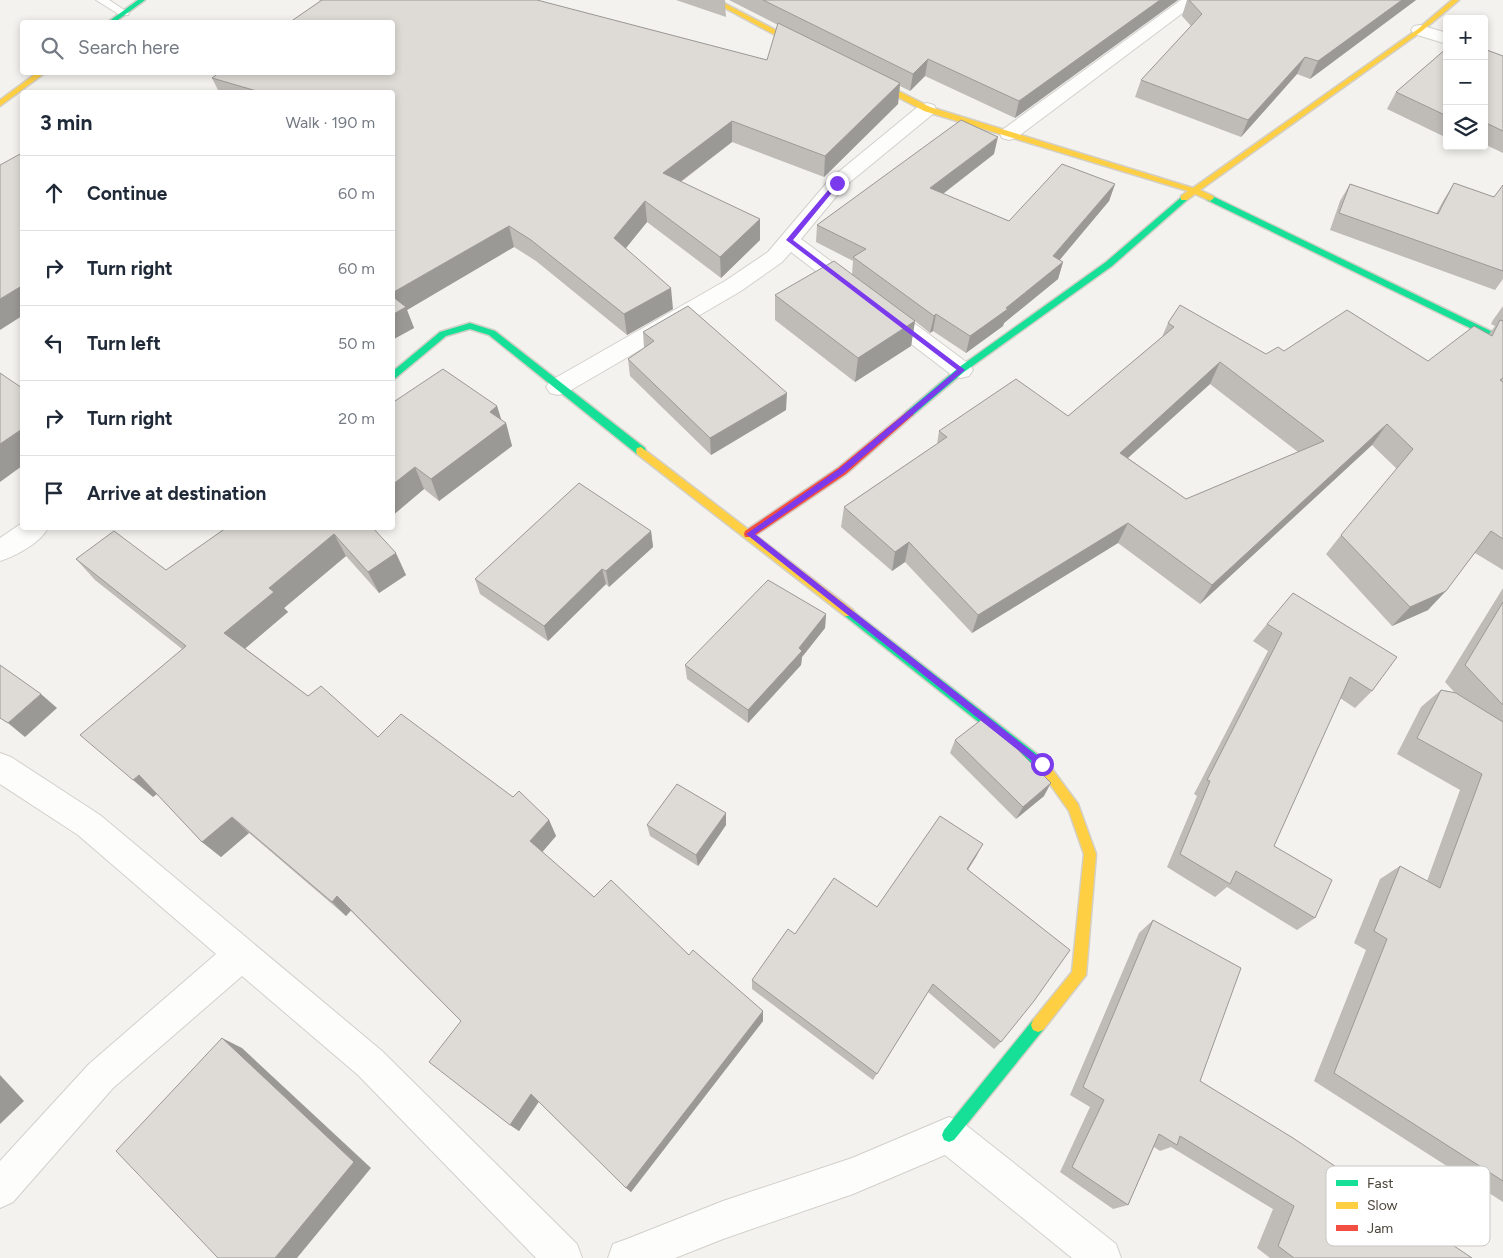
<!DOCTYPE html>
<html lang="en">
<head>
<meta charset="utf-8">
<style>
  :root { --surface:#fff; --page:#f2f2f3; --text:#1f2937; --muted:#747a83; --line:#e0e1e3 }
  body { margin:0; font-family:Figtree,sans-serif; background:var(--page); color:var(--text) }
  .controls { position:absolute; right:15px; top:15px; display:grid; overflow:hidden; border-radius:5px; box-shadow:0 2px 8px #0003 }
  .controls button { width:45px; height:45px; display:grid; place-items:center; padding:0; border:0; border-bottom:1px solid var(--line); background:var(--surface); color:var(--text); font:25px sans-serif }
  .stop { position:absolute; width:15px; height:15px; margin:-11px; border:4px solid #7c3aed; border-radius:50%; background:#fff }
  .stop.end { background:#7c3aed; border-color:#fff; box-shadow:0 1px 5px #0008 }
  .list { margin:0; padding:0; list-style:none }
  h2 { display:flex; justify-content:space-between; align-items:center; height:65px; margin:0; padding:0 20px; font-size:21px }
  h2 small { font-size:16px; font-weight:400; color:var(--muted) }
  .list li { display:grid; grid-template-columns:32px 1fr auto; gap:15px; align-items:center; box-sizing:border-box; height:75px; padding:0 20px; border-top:1px solid var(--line) }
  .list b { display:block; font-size:19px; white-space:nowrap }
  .list em { font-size:16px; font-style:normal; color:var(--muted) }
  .icon { flex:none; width:28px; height:28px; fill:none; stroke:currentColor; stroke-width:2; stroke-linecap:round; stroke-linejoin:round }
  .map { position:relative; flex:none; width:1503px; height:1258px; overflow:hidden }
  .search { position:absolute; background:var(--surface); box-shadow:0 2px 8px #0003; left:20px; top:20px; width:375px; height:55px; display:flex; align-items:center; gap:12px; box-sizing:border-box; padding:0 18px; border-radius:5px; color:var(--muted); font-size:19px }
  .panel { position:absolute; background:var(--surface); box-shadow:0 2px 8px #0003; left:20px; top:90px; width:375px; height:440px; border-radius:5px }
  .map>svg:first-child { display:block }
</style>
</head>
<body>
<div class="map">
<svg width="1503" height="1258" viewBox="0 0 1503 1258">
  <rect width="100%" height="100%" fill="#f4f2ee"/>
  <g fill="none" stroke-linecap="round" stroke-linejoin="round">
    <defs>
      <path id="lane" d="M96,0H109L129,13L128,15H120Z"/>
      <g id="street">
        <path d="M1181,0H1200L1016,138L1009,140L1002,138L1000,134L1002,130Z"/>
        <path d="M1420,25L1447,33V44L1414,34L1411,30L1414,26Z"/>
        <path d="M927,103L934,105L936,109L934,113L844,187L801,239L969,364L973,370L969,376L961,378L953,376L791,252L782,262L741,291L566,393L558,395L550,393L546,387L550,381L725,281L768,252L830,179L920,105Z"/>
        <path d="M22,523V528H48C40,543 16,556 0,561V538Z"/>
        <path d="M0,753L11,757L100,815L382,1051L577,1244L582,1258H536L358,1075L242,976L113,1088L13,1202L0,1208V1161L89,1064L216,954L78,835L0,784Z"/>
        <path d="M949,1117L962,1122L1116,1244L1121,1258H1072L945,1155L853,1194L723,1239L675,1258H608L613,1244L627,1239L723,1201L852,1158Z"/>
      </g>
      <g id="fast">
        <path d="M138,0H145L115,22H108Z"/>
        <path d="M1184,195L1188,198L1187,200L1112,266L964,372L912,416H906L904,414L906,412L958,368L1106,262Z"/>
        <path d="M1210,195L1503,337V344L1207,200L1206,198Z"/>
        <path d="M470,323L495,331L645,448L646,451L645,454H637L489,335L470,329L446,336L392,381V372L440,332Z"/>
        <path d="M849,608L1046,761L1054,773L1052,777L1048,779L1044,777L1038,769L845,616L843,613L845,610Z"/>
        <path d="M1038,1018L1043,1020L1045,1025L1043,1030L954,1140L949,1142L944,1140L942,1135L944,1130L1033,1020Z"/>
      </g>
      <g id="slow">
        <path d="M710,0H718L814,50L807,52Z"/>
        <path d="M1452,0H1459L1422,31L1200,190L1213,196L1214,198L1210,201L1195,194L1187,200H1181V196L1188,191L924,111L862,78L869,76L930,107L1193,188L1418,29Z"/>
        <path d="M38,72H46L0,106V100Z"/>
        <path d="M641,447L853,610L855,613L853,616H845L637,454L636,451L637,448Z"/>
        <path d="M1048,767L1052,769L1078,804L1096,854L1086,975L1043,1030L1038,1032L1033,1030L1031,1025L1033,1020L1072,972L1084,854L1069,811L1042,773L1044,769Z"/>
      </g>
      <path id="jam" d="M909,410L912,412L914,414L912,416L846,474L753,537H745L744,534L745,531L838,468Z"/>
    </defs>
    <use href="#lane" stroke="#d2d0cb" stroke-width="2"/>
    <use href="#street" stroke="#d2d0cb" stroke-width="2"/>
    <use href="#fast" stroke="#d3cfc5" stroke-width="3"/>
    <use href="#slow" stroke="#d3cfc5" stroke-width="3"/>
    <use href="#jam" stroke="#d3cfc5" stroke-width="3"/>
    <use href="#lane" fill="#fdfdfc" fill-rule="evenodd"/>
    <use href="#street" fill="#fdfdfc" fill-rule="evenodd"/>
    <use href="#fast" fill="#16e098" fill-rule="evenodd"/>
    <use href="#slow" fill="#ffcf43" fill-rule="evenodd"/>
    <use href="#jam" fill="#f24e42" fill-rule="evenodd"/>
  </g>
  <g fill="#bfbcb8" fill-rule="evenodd">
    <path d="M319,0H537L767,60L778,25L729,0H1178L1015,118L925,76L910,91L900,86L898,104L824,177L732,142L681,182L760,219V240L721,278L647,222L626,248L673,309L627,335L536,261L514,247L407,310L414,328L392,340V92H219L212,78L320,1Z"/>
    <path d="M676,0H725L726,17Z"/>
    <path d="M1187,0H1416L1310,79L1297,74L1241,137L1135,97L1141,80L1191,26L1182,16Z"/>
    <path d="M1447,48V138L1387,109L1396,92Z"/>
    <path d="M1484,49L1503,56V153L1484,144Z"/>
    <path d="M994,154L943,194L1009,221L1115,184L1109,201L1059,260L1063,262L1058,279L1004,323L1003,326L966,353L933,331L930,333L915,321L911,346L855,382L775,320V295L852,274L853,261L816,242L817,225Z"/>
    <path d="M1454,183L1494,197L1503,185V279L1495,290L1330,230L1340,201L1350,184L1436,214L1443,201Z"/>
    <path d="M1503,306V570L1475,553L1428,610L1392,626L1326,554L1341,535L1397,469L1372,445L1200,604L1118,543L972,633L905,562L892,571L841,527L844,507L937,444L939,431L1068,416L1162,337L1168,323L1266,354L1284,351L1428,361L1489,334L1495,326L1491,324L1493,320ZM1210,384L1298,452L1186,499L1128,458Z"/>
    <path d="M643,332L786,410L711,455L630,376L628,359L644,348Z"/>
    <path d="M392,403L497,406L501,420L506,423L512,446L439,501L424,489L392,516Z"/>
    <path d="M226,528L375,530L406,575L379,593L346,556L284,608L288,612L245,648L308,696L378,737L513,797L549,820L556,836L542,852L594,897L689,955L763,1011V1021L631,1192L539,1102L519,1131L510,1125L461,1021L351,911L346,916L249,833L221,857L202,842L157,794L153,797L182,649L95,580L76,559L166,570Z"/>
    <path d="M651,531L653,547L609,587L606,584L548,641L480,594L475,579Z"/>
    <path d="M1503,588V1202L1314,1081L1366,950L1354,943L1380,879L1400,866L1427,881L1460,790L1397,754L1421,707L1441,690L1455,693L1445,682Z"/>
    <path d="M826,614L825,628L802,657L801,665L748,723L687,679L685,665Z"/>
    <path d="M1267,624L1372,691L1355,708L1340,698L1274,846L1315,918L1297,930L1227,887L1215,897L1167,867L1197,796L1194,794L1268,651L1253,641Z"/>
    <path d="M955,740L1044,796L1016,819L950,753Z"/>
    <path d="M726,813V825L698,866L650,836L647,825Z"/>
    <path d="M977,855L968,870L1001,1042L994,1049L928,992L873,1080L752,989V980L795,934L877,907Z"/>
    <path d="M1153,920L1200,1081L1472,1258H1270L1257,1248L1273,1209L1171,1147L1160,1151L1154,1147L1128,1205L1113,1209L1060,1172L1090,1107L1070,1095L1139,933Z"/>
  </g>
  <g fill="#9b9996">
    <path d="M1160,0H1178L1015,118L1019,101Z"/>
    <path d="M1402,0H1416L1310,79L1318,61Z"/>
    <path d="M1305,57L1297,74L1241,137L1248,120Z"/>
    <path d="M928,59L925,76L910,91L913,74Z"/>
    <path d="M900,83L898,104L824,177L825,156Z"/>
    <path d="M732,121V142L664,194L663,173Z"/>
    <path d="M998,137L994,154L927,206L930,188Z"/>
    <path d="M1115,184L1109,201L1048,274L1053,256Z"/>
    <path d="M645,201L647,222L617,259L614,238Z"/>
    <path d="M760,219V240L721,278L720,257Z"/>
    <path d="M509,226L514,247L407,310L414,328L392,340V293Z"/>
    <path d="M1063,262L1058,279L1004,323L1003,326L966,353L970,336L1006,308Z"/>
    <path d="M20,287L22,291V316L0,330V299Z"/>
    <path d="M671,288L673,309L627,335L624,314Z"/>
    <path d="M936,314L933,331L930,333L934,316Z"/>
    <path d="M915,321L911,346L855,382L858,358Z"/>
    <path d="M1220,362L1210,384L1111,473L1120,453Z"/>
    <path d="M787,393L786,410L711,455L710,438Z"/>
    <path d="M497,406L503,425L506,423L512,446L439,501L431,479L490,412Z"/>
    <path d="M1387,424L1372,445L1200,604L1212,585Z"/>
    <path d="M22,429V466L0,482V444Z"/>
    <path d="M415,467L424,489L392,516V485Z"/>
    <path d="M1128,523L1118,543L972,633L978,615Z"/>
    <path d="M651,531L653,547L609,587L606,571Z"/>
    <path d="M334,534L346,556L284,608L288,612L240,653L224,633L269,588Z"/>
    <path d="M909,542L905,562L892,571L895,552Z"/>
    <path d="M396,553L406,575L379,593L368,572Z"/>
    <path d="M602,569L606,584L548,641L544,626Z"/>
    <path d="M1446,591L1428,610L1392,626L1410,607Z"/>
    <path d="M826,614L825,628L802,657L801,665L748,723V710Z"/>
    <path d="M41,694L57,708L25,737L8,723Z"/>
    <path d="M139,775L159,792L153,797L133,780Z"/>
    <path d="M1051,783L1044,796L1016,819L1023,807Z"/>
    <path d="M726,813V825L698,866L696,855Z"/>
    <path d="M232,817L249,833L221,857L202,842Z"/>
    <path d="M549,820L556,836L538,857L530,841Z"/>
    <path d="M983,844L977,855L961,880L967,869Z"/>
    <path d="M337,896L351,910L346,916L332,902Z"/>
    <path d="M763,1011V1021L631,1192L626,1188Z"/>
    <path d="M222,1038L242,1048L371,1168L297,1258H275Z"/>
    <path d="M0,1075L24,1101L0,1124Z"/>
    <path d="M531,1094L539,1101L519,1131L510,1125Z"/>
  </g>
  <g fill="#dedbd6" stroke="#9b9996" fill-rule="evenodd">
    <path d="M322,0H537L767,60L778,23L900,83L825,156L732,121L663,173L760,219L720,257L645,201L614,238L671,288L624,314L531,240L509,226L392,293V134L394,133L392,132V92H260L212,78L220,72H392V22H290Z"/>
    <path d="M763,0H1160L1019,101L928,59L913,74Z"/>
    <path d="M1189,0H1402L1318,61L1305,57L1248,120L1141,80L1202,14Z"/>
    <path d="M1447,48V116L1396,92Z"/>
    <path d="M1484,49L1503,56V131L1484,122Z"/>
    <path d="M961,120L998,137L930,188L1009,221L1062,164L1115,184L1053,256L1063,262L1006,308L1008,309L970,336L936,314L934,316L853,257L866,249L817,225Z"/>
    <path d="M22,153V289L20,287L0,299V165Z"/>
    <path d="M1454,183L1494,197L1503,185V271L1339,213L1350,184L1438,214Z"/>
    <path d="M834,261L915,321L858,358L775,295Z"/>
    <path d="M392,296L406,307L392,315Z"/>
    <path d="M1180,305L1266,354L1278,347L1284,351L1347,310L1428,361L1474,326L1492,336L1500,320L1503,321V378L1500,380L1503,382V539L1491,531L1446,591L1410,607L1341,535L1413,449L1387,424L1212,585L1128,523L978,615L909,542L895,552L844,507L947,437L939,431L1016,379L1068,416L1174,327L1168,323ZM1220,362L1324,441L1186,499L1120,453Z"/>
    <path d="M688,306L787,393L710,438L628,359L654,341L643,332Z"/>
    <path d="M443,369L497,406L490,412L506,423L431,479L415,467L392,485V403Z"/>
    <path d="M0,373L22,388V429L0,444Z"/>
    <path d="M579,483L651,531L606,571L602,569L544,626L475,579Z"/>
    <path d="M226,528H373L396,553L368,572L334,534L269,588L274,592L224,633L308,696L321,686L378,737L401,714L513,797L519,791L549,820L530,841L594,897L611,880L689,955L693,950L763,1011L626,1188L531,1094L510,1125L429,1062L461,1021L337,896L332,902L232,817L202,842L139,775L133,780L80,735L186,646L76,559L114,531L166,570Z"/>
    <path d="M768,580L826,614L799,648L802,651L748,710L685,665Z"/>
    <path d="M1293,593L1397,657L1372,691L1350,677L1274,846L1332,880L1315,918L1236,871L1230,884L1180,854L1210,781L1207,780L1282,633L1267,624Z"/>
    <path d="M1503,602V705L1465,665Z"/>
    <path d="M0,665L41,694L8,723L0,718Z"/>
    <path d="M1441,690L1456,693L1503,722V1181L1334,1073L1387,939L1374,931L1400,866L1440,888L1482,774L1417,738Z"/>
    <path d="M981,720L1016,748L1051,783L1023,807L955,740Z"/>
    <path d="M677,784L726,813L696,855L647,825Z"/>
    <path d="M940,816L983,844L967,869L1070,950L1034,1001L1001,1042L933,984L877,1074L752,980L788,929L795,934L834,878L877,907Z"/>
    <path d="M1153,920L1241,968L1200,1081L1293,1138L1472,1258H1294L1278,1246L1294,1206L1180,1136L1177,1145L1159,1134L1128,1205L1072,1167L1104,1100L1083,1087Z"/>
    <path d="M222,1038L354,1162L275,1258H218L116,1151Z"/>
  </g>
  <path fill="#7c3aed" d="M835,182L840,183L793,240L965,370L844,473L755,534L1045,762L1046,764L1042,769L746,534L839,469L957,370L786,240Z"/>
  <rect x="1326" y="1166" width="164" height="80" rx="8" fill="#fff" stroke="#c9c7c4" stroke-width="1"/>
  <rect x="1336" y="1180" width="22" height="6" fill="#16e098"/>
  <rect x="1336" y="1202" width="22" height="7" fill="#ffcf43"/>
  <rect x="1336" y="1225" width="22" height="6" fill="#f24e42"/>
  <g font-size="14" fill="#4b4439">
    <text x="1367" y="1188">Fast</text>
    <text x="1367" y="1210">Slow</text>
    <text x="1367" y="1233">Jam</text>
  </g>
</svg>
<div class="controls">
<button>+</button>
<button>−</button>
<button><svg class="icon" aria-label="layers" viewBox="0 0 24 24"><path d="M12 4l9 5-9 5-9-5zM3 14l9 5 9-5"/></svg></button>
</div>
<div class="stop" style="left:1042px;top:764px"></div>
<div class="stop end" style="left:837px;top:183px"></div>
<div class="search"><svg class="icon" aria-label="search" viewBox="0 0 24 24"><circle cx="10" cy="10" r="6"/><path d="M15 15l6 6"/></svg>Search here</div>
<section class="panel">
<h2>3 min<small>Walk · 190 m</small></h2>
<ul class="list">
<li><svg class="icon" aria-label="ahead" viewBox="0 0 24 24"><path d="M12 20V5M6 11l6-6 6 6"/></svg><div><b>Continue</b></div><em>60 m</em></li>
<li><svg class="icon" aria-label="right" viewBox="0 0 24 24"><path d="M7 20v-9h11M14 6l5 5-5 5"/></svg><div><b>Turn right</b></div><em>60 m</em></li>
<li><svg class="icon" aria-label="left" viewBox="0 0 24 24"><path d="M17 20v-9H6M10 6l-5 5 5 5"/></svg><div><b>Turn left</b></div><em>50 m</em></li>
<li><svg class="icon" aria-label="right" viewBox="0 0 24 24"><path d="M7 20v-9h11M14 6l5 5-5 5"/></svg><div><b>Turn right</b></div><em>20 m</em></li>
<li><svg class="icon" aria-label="arrive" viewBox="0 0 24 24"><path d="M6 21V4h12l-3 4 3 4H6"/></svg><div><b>Arrive at destination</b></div></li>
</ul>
</section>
</div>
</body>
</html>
